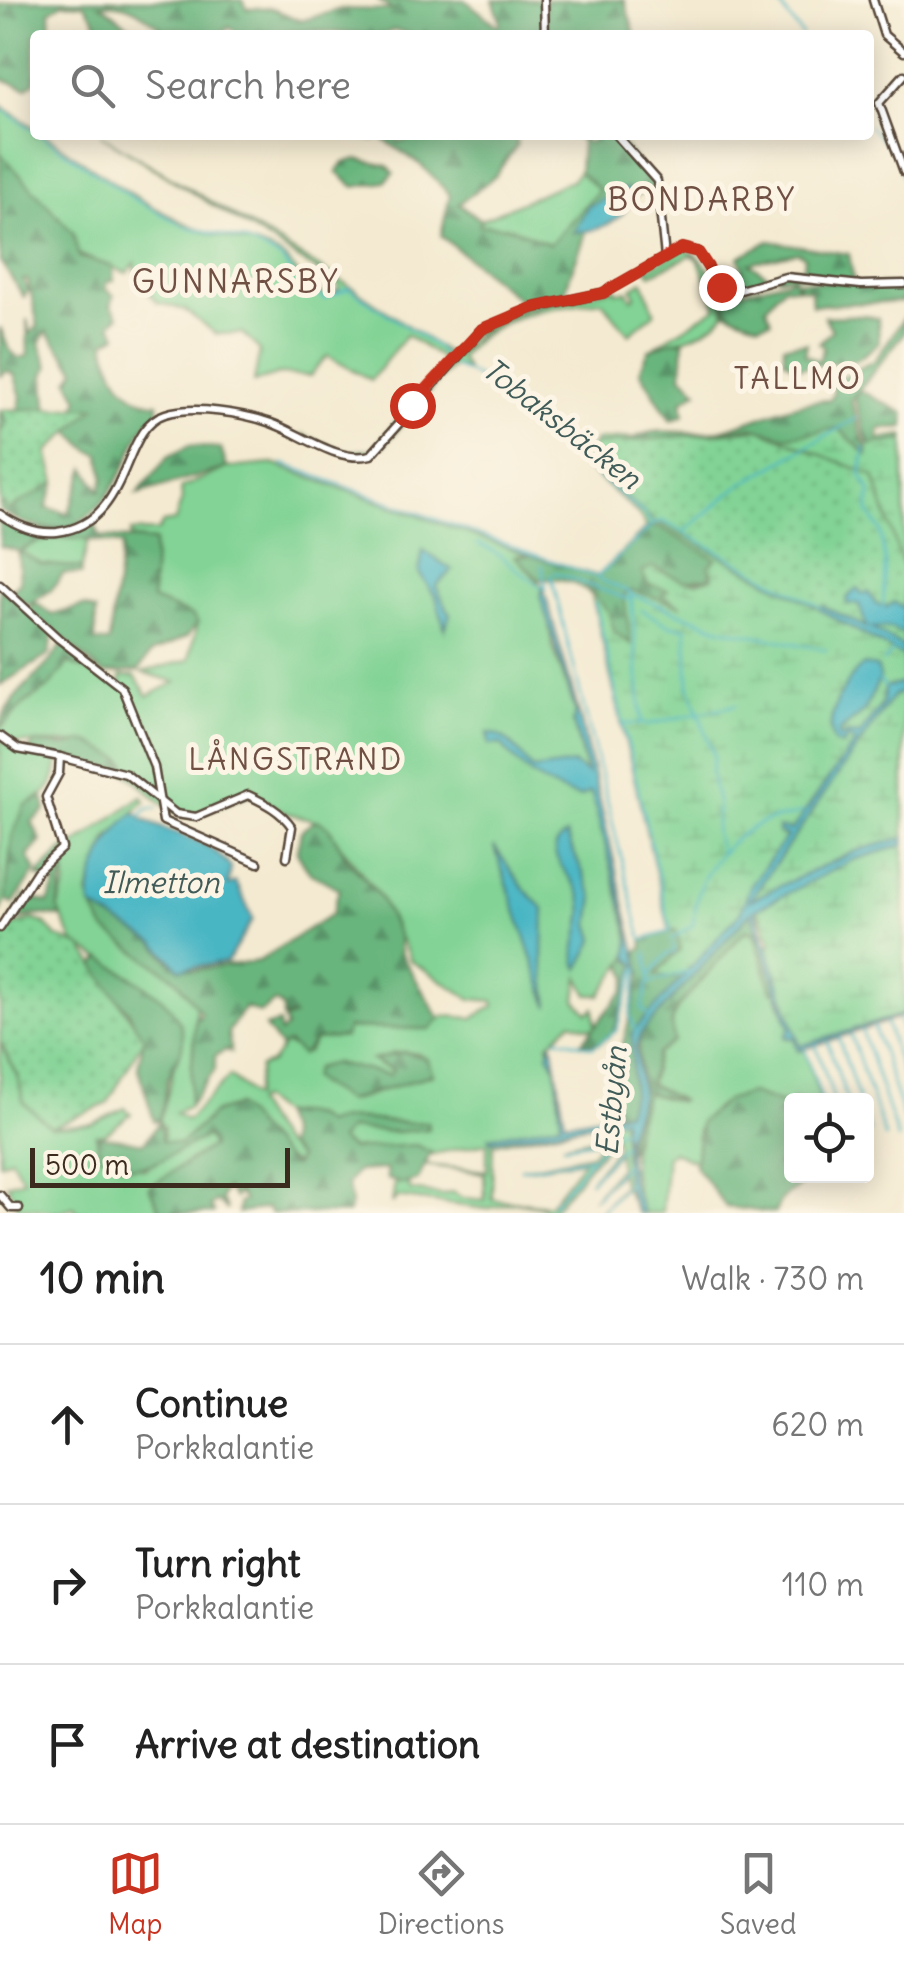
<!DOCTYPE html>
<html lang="en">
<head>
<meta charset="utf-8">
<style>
  :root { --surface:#fff; --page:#f2f2f2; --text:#222; --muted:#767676; --line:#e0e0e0; --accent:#c8321e }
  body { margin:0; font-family:Delius,sans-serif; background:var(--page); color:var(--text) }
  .controls { position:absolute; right:30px; bottom:30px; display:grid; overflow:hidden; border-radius:10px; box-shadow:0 5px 25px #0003 }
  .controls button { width:90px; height:90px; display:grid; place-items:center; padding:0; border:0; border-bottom:2px solid var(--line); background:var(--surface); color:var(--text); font:50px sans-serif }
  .scale { position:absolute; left:30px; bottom:25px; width:260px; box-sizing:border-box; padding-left:10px; border:5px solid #3b2a1e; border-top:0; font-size:28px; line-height:35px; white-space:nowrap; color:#3b2a1e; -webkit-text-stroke:8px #fcf5e5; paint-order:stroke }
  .stop { position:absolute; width:30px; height:30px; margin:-22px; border:8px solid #c8321e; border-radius:50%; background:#fff }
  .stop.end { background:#c8321e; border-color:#fff; box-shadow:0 2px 10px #0008 }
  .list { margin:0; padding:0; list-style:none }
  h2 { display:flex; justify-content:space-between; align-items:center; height:130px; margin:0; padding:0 40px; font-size:42px }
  h2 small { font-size:32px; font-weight:400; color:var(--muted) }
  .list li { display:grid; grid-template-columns:65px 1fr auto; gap:30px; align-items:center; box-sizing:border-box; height:160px; padding:0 40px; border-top:2px solid var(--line) }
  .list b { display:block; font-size:38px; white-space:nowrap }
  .list p { margin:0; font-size:32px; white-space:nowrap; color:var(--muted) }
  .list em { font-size:32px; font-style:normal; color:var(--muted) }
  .icon { flex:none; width:55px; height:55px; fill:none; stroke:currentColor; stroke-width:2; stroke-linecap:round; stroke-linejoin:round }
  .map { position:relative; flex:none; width:904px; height:1213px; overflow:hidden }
  .search { position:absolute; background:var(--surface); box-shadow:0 5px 25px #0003; left:30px; right:30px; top:30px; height:110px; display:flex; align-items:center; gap:25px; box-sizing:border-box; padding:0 35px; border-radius:10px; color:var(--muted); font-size:38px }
  .sheet { height:610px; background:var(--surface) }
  nav { display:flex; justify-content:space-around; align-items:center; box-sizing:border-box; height:140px; border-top:2px solid var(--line); background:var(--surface); font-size:28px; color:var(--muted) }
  nav a { display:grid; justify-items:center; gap:5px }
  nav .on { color:var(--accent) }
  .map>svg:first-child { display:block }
</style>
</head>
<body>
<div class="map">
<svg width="904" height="1213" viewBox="0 0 904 1213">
  <defs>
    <pattern id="forest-firs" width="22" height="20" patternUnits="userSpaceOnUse" patternTransform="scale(2.5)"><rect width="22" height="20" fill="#69b57e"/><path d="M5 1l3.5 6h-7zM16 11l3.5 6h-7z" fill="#589367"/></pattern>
    <pattern id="wetland-marsh" width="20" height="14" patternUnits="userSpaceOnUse" patternTransform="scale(2.5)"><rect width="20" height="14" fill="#82d395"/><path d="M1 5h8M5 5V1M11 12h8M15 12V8" fill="none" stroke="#71b580"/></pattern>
    <pattern id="park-dots" width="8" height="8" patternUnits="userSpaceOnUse" patternTransform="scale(2.5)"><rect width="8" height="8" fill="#82d395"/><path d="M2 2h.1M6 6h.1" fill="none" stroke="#71b580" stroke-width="1.8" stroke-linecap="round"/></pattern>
  </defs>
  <rect width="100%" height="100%" fill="#fcf5e5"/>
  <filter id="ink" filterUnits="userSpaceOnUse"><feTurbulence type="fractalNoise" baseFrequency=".01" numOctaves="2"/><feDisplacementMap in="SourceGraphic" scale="20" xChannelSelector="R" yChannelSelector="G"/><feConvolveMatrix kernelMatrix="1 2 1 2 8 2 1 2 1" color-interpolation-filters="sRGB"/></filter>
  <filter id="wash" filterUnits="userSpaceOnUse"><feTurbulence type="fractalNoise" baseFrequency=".0048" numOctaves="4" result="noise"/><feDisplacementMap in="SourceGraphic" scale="40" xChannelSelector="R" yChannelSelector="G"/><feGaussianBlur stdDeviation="2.25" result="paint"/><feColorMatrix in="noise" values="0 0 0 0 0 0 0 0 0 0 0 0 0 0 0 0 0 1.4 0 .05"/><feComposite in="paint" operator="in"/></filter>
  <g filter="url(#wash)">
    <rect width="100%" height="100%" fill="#f4ead1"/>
    <g fill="#82d395" stroke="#5e7e5a" stroke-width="2.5" fill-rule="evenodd">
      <path d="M0,105L35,128V135H45C93,168 141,205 196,228C222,239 249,240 276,253C296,263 297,284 327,295L339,290L338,284L101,135L353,288L448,354L482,323L522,306V298L529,306L470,336L368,454H351L301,434L347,452L373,449L442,366L441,358L406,335L371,380L327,356L310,376L279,374L254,382L260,350L242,333L216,334L185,310L156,302L136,275L135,263L127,273L75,253L73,233L0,153Z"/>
      <path d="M579,172L600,190L550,245L509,227L479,225L481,220L571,180Z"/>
      <path d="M685,249C709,257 719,292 725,313C705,338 676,339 649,350L717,307L698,259L691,255L651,274L647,269Z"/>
      <path d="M643,281L655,313L629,334L602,301C550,307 494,314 460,358L466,369L453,366L444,375L383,447C406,415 451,353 484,331C520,306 573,299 615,288L617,292L627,291L632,299L636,296L632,288Z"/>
      <path d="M273,464L529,555L523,564L543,587L552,645L576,712L573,722L631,943L628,957L600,995H588L579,977L576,1000L588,1013L594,1008L596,1030L571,1022L548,1045L556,1068L561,1123L489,1138L622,1118L626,1183L637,1213L624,1187L599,1213L622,1186L620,1172L593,1199L619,1167L618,1152L589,1182L617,1147L615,1135L550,1213L542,1207L515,1202L486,1209L397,1197L392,1204L395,1182L408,1184L410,1190L443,1195L452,1192L463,1198L485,1200L484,1173L425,1165L487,1171V1143L429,1155L411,1146L351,1149L339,1140L349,1129L398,1132L428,1129L427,1122C394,1128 356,1110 325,1124L313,1115L280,1114L260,1099L255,1103L279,1141L298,1157L295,1165L278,1153L236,1106L215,1112L180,1144L162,1142L164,1129L158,1120C168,1104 179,1046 180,1023L155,993L73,942L58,908L66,884L65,863L72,847L142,796L145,801L107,840L88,894C102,949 169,956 196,1002L189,1106L175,1113L187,1120L230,1076L254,1097L260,1067L271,1063L285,1044L307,1053L315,1040L346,1028L422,1029L445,1016L473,1018L494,1006L493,1001L471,999L411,961L380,897L322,822L287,813L251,794L196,815L170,810L92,743H15L0,735V728L26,702L48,688L68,663L121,684V676H135L148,696L176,682L142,672L189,660L197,623L193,616L152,600L154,542L130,538L131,532L158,531L163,523L175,521L182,500L181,488L227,468ZM404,1052L419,1054L433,1074L351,1101L318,1084L334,1063L389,1075L394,1070L379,1065L392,1053ZM605,1121L613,1125L607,1135L562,1145L602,1140L591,1154L520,1169L584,1160L549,1205L492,1199L493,1144Z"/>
      <path d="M76,536L88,541L82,568L41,564L19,551L34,542Z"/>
      <path d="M0,738L17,751L58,758C57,775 52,794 34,799L11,850L6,900L0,914Z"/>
      <path d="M745,931L754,933L790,1028L788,1038H794L798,1051L805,1050L820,1100H792L791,1107L751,1093L726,1100L698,1129L696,1162L673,1152L667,1155L662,1213H643C627,1170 630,1142 642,1098L646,1093L679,1102L649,1087L657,1053L674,1041L671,1021L678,1007Z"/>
      <path d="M0,1042L17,1076L24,1103L51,1127L92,1124L125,1108L131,1114L105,1134L96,1135L99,1150L144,1169L207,1136L212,1146L150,1187L161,1213H77L74,1207L59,1212L18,1207L7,1184L23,1179L11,1158L0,1163Z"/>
    </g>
    <g fill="url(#forest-firs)" stroke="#52704e" stroke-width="2.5" fill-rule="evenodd">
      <path d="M27,0H243L247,9L271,8L301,21L341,9L392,10L378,0H465L498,26L501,22L493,0H542L543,35H414L394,30L383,35L310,31L240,35L229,27L220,35C202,35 180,25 165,31C143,15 130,0 100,5C126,17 118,30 157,30L161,35H55L80,25L91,29L97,22L84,4L64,3L50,11L51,33L35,35V82L26,88L0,78V4Z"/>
      <path d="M545,0H624L635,35H546Z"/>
      <path d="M356,135H395L398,142L409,140L411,135H515L517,145L495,176L459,204L481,220L479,225L509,227L550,244L599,190L579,172L581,142L576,135L589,143L597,135H614L657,186L632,198L631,192L574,232L586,231C580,256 568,272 564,298L528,307L441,236L450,195L421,165L380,137L374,140Z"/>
      <path d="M0,153L73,233L79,257L113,266L114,281L107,282L105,288L114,296L111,305L119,316L111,323L117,335L105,342C110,370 125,402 158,403V414C141,425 136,442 128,460C99,522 65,549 0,511V414H17L21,397L14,374L7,371L0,376V327L9,349L18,358L28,356L27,319L30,334L38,326L28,280H23L28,291L24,297L0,261ZM46,331L76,370L69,380L79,399L74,411L48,412L44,375L49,367L40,344ZM69,431L90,451L100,454L104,477L100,491L86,468L68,513L46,508L56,482L47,452Z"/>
      <path d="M357,159L388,166L394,173L385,182L354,187L337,172L343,163Z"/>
      <path d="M769,241L849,254L854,283L798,275L777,277L781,269L804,267L805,257L798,252L749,263L772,278L736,290L720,284L743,270L739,257Z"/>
      <path d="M794,278L798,288L783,286L766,307L771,321L759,324L727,312L722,290L733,294Z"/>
      <path d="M797,281L904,286V302L812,305L811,290L800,288Z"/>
      <path d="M866,315L878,319L879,343L857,360L796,368L784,359V345L807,343L805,354L819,361L824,347L819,343L832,330L824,317Z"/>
      <path d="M904,318V333L851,400L868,456L838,428L786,437L750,427L642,444L630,441C654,423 686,437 715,431C754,423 788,401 830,400L834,392L831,383L875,360Z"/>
      <path d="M671,341H684L682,375L698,391L682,401L684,415L671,421L640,371L649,350Z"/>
      <path d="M859,390L904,413V427L880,429L878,439L904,435V440L868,445L855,399Z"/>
      <path d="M189,446L221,449L227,468L137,494L168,457Z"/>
      <path d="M93,520L100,537L154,541L152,600L193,616L198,623L186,637L151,653L138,671L104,674L29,610L36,603L52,615L84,606L96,611L95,642H109L122,545C88,541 48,529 20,552L41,564L82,568L81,574L64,573L51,590L29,605L10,592L20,582L18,551L0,546V521C31,533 62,536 93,520Z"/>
      <path d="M647,527H659L717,559L709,569L712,577L684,581L652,567L684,606L624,596L632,644L615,633C604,599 578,575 539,580L515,556L529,555L598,576Z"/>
      <path d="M0,587L53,636L49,655L0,685Z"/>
      <path d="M60,647H66L99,674L68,663L48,688L26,702L0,728C4,695 45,675 60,647Z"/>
      <path d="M86,741L122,759L126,764L124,771L28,751L34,743L66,746Z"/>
      <path d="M43,797L46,810L32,822L41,841L28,856L36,871L13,904L6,900V892L12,836L25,805Z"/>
      <path d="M316,820L328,826L348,860L380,897L398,935L400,953L440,1019L430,1029L347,1028L344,1037L315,1040L302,1055L288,1043L280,1047L265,1027L279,1023L280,1033L286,1028L284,1020L294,1016L283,1018V1008L275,1002L260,1013L245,1007L228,1032L231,1052L226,1050L215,1056V1070L189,1106L196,1013L199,1018L201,1013L176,979L105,930L92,907L155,943L170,962L193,970L259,961L332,914L339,889L309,872L297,852L301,831Z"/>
      <path d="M72,847C64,865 62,887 58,908L62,917L36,915L10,921L25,896L48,903L56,884L37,876L64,849Z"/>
      <path d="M752,911L778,991H772L754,933L745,931L678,1007L671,1021L674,1041L657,1054L649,1084L682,1101L646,1093L628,1155C625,1131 640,1114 641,1091C642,1070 635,1053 641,1033Z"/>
      <path d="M676,930L680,950L656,974L682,979L632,1033L633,1093L626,1112L604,1115L641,976L637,951L643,948L642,940Z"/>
      <path d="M628,957L636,966L613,1033L598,1044L581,1043L624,991L628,977L623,965Z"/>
      <path d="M102,958C130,978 190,1003 182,1047C180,1057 173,1066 169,1076C163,1093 168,1104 158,1120L154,1121L138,1067L143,1043L129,1012L92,967Z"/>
      <path d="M404,1052L426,1058L433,1074L346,1101L312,1078L315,1068L334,1063L389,1075L393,1070L372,1060Z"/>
      <path d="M751,1093L791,1107L792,1176L813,1177L781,1199L775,1213L726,1207L695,1166L700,1122L726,1100Z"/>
      <path d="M237,1106L290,1164L295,1165L298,1158L287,1147L288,1134L280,1114C297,1111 312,1113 325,1124C348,1111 398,1127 427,1122L428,1129L398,1132L349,1129L339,1140L351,1149L416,1145L431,1152L418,1180L402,1184L387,1179L386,1169L357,1171L347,1184L351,1204L348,1213H270L268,1208L238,1213L239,1202L244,1201L238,1192L234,1198L226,1188L221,1199L227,1210L216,1201L210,1206L214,1213H161L149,1187L212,1146L207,1136C167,1154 141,1184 100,1155L96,1135L144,1143L160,1121L162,1141L180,1144L215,1112Z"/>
    </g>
    <path fill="url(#wetland-marsh)" stroke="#5e7e5a" stroke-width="2.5" d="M751,427L786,437L838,428L867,455L868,445L904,440V1014L800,1047L768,951L771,941L753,901L682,979L655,975L680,950L676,930L669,929L591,592L608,611L615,633L631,644L624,596L630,590L682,606L662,595L668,590L648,584L642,572L652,567L683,580L697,582L713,577L708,566L716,559L659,527H647L637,513L580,462L596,440L630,438L635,445Z"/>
    <g fill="url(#park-dots)" stroke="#5e7e5a" stroke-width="2.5">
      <path d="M95,407L48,452L56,482L8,510L0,501V433L7,422L0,410Z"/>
      <path d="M759,429L874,476L904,571V654L653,520L586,463L593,445Z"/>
      <path d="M33,919L46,924L57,937L82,947L144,1038L107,1104L51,1127L24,1103L18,1076L0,1042V931Z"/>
    </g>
    <g fill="#49b6c4" stroke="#427071" stroke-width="2.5">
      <path d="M627,188L632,198C623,222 597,232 574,232L588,206Z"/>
      <path d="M423,550L452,570L436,586L450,614L445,629L436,597L419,573Z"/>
      <path d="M543,587L577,706L640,969L628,957L630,936L591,792L579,797C545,787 522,772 501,744L489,745L488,733C510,735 519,755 533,770L573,764L588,774L573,722L576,712L540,596Z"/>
      <path d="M857,588L863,594L868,592L876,604L887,607L894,602L904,608V635L891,628H872L904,648V657L820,610L822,606L866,627L859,604H848L846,599Z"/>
      <path d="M864,665L877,667L880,678L864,712L839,732L840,738L847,734L859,735L882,704L885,687L904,683V691L893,696L750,900L856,851L904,838V845L853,860L755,910L800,1046L904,1014V1016L798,1051L794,1038L785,1037L790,1028L751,912L641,1033L636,1048L641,1094L626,1139L631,1181L643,1213H637L626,1183L623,1118L490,1141L489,1137L561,1123L556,1068L548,1054L552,1042L565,1122L626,1112L633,1093L632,1033L740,913L750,887L787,836L778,833V828L792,830L855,742L847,738L843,746L835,743C821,724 845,678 864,665Z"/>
      <path d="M135,813C165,837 203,830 231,868L228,885L236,882L253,919L227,962L180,969L155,943L92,907C83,885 111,826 135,813Z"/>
      <path d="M566,835L594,897L590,924L595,939L579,969C567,947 590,920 580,894C573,875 538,853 566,835Z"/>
      <path d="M494,846L525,890L544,909L543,962L549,1007Z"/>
    </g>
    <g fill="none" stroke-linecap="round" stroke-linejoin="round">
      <g stroke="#49b6c4" stroke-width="2.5">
        <path d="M776,0L802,35"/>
        <path d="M0,107L35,131"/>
        <path d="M869,126L892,150"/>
        <path d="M41,135L136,200L185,226L245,241L282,259L299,284L325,299L349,288L437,347L448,360"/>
        <path d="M901,171L904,180"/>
        <path d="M453,366L474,375L644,514"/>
        <path d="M865,448L861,475L870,491L868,512L880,530L885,562L883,607"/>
        <path d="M283,464L597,577L652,525"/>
        <path d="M647,517L652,525L663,521L823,609"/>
        <path d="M685,531L737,487L857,418"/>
        <path d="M478,544C508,555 515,573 544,588"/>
        <path d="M542,566L546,590"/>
        <path d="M555,573L628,599L633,595L719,628L826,650"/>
        <path d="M551,575L641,937"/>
        <path d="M599,579L631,593L642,724"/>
        <path d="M595,603L670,928"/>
        <path d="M642,610L668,625L686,628L689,686L714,756L711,773L718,806L715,832L721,853"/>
        <path d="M883,662L894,650"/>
        <path d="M879,680L885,687"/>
        <path d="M623,724H650L736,705"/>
        <path d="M140,817L147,809L157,808"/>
        <path d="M695,912C699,872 727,838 764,822C777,817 791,818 803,812"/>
        <path d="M642,940L671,931"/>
        <path d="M671,940L693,925L694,916"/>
        <path d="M647,953L650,977L642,1009L649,1016"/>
        <path d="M650,976L666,955L675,952L673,945"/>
        <path d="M649,983L691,971"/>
        <path d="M899,1019L904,1036"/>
        <path d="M886,1023L904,1079"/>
        <path d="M874,1027L904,1119"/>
        <path d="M635,1030L630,1015L639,969"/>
        <path d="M862,1031L898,1139"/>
        <path d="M851,1035L885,1137"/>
        <path d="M557,1038L593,1047L616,1031L637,967"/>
        <path d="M839,1039L859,1100"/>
        <path d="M828,1043L847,1100"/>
        <path d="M816,1046L834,1100"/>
        <path d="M805,1050L822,1100"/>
        <path d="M866,1122L870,1132"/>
        <path d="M563,1146L606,1139"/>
        <path d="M521,1169L592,1157"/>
        <path d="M590,1181L623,1145"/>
        <path d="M595,1198L625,1164"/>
        <path d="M553,1204L614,1132L625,1129"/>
        <path d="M600,1213L628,1182"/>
      </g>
    </g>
  </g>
  <g filter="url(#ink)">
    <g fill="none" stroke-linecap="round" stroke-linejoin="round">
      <defs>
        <g id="minor">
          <path d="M544,0L545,35"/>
          <path d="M873,0L884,35L904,52"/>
          <path d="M904,75L879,103L904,172"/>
          <path d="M616,135L657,181L665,257"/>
          <path d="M0,514C17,526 36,534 57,532C133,523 119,428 165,414C193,405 243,413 271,423C300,433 339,464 371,455L482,329L532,308L603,293L682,248L698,252L721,287L733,292L786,277L861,285L904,284"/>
          <path d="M0,585L59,639L122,688L154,767L163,821L258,863"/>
          <path d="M0,736L18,749L60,757L59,773L46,797L62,848L37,871L0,928"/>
          <path d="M60,757L126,774L176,814L196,817L248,795C265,803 281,811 292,827L287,857"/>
          <path d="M0,1195L11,1208H19"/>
        </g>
      </defs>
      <use href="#minor" stroke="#574739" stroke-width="11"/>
      <use href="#minor" stroke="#fff" stroke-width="6"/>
    </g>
  </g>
  <g fill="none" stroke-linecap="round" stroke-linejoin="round" filter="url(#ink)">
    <path stroke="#c8321e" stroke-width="12" d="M412,405L482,329L532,308L603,293L682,248L698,252L721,287"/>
  </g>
  <g text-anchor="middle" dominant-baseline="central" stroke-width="10" stroke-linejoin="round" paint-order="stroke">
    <g font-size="30" letter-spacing="2.5" fill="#715044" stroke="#fcf5e5">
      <text x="798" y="378">TALLMO</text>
      <text x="296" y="759">LÅNGSTRAND</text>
    </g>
    <g font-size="30" font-style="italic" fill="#405b58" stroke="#fcf5e5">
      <text transform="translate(562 423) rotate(38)">Tobaksbäcken</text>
      <text x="161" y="882">Ilmetton</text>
      <text transform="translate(611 1101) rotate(-85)">Estbyån</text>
    </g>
    <g font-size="32" letter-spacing="2.5" fill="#715044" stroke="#fcf5e5">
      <text x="702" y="199">BONDARBY</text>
      <text x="236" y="281">GUNNARSBY</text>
    </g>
  </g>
</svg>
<div class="controls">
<button><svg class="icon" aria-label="locate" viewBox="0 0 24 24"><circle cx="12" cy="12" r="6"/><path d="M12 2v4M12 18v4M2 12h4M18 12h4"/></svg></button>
</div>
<div class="scale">500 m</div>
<div class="stop" style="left:412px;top:405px"></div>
<div class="stop end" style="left:721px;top:287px"></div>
<div class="search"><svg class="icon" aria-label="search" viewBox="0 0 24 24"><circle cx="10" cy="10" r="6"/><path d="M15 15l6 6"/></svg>Search here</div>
</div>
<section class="sheet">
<h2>10 min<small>Walk · 730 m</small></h2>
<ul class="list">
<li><svg class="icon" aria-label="ahead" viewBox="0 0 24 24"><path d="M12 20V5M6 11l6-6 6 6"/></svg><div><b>Continue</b><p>Porkkalantie</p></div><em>620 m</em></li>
<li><svg class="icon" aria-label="right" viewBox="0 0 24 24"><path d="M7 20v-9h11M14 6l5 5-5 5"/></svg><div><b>Turn right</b><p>Porkkalantie</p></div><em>110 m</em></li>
<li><svg class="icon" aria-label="arrive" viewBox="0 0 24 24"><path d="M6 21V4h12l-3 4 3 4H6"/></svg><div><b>Arrive at destination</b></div></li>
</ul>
</section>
<nav>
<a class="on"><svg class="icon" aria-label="map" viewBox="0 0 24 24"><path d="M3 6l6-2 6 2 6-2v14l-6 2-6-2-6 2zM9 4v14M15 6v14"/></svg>Map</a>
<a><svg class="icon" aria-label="directions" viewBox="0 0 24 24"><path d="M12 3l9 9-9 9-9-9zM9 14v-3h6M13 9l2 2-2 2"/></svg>Directions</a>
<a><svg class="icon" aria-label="saved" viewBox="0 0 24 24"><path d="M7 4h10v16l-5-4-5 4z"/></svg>Saved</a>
</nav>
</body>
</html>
